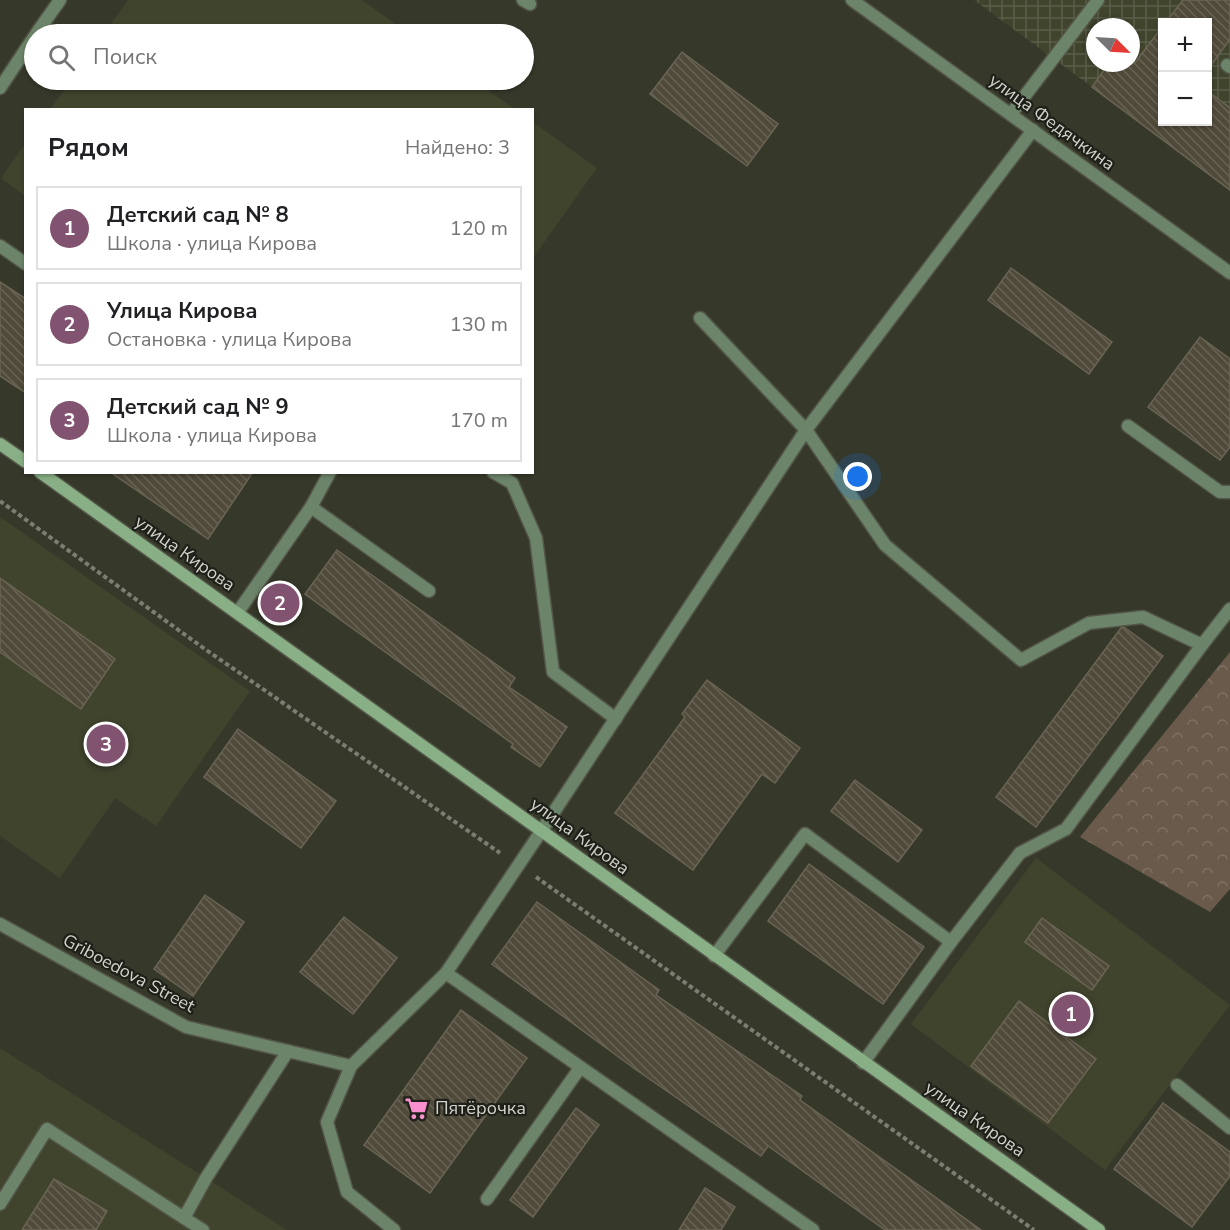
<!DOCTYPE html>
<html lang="ru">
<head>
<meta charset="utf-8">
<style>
  :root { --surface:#fff; --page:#f6f6f6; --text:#202124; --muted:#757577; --line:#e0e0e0; --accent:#815370 }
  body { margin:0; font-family:"Nunito Sans",sans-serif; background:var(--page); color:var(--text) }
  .controls { position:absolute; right:18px; top:18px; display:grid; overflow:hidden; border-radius:0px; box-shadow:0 2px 4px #0004 }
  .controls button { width:54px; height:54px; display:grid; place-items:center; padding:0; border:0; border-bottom:2px solid var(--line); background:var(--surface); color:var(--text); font:30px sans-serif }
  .compass { position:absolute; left:1086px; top:18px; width:54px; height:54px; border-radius:50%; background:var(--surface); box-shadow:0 2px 4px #0004; rotate:114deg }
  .you { position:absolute; left:858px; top:477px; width:21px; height:21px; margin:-15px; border:4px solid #fff; border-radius:50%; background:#1a73e8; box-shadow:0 0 0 9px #1a73e833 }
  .badge { display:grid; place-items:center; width:39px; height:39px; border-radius:50%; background:var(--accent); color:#fff; font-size:20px; font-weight:700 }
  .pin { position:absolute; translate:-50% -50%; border:3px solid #fff; box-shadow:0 2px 6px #0006 }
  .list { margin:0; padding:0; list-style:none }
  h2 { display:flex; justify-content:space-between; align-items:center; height:78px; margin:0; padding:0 24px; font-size:26px }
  h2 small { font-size:20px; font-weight:400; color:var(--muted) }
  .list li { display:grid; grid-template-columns:39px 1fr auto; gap:18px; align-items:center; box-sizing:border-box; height:84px; margin:0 12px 12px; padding:0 12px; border:2px solid var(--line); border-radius:0px }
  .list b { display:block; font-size:22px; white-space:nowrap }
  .list p { margin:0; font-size:20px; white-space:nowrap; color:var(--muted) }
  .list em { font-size:20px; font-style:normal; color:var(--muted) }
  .icon { flex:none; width:33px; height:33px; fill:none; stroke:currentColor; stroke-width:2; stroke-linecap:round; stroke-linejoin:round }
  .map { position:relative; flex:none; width:1230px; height:1230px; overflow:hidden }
  .search { position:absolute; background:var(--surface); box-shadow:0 2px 4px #0004; left:24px; top:24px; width:510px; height:66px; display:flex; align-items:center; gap:15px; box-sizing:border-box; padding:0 21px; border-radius:33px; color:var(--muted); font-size:22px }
  .panel { position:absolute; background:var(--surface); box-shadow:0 2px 4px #0004; left:24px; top:108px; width:510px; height:366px; border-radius:0px }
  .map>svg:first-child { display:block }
</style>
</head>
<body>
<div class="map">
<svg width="1230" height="1230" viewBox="0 0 1230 1230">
  <defs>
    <pattern id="industrial-grid" width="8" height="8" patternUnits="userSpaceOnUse" patternTransform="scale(1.5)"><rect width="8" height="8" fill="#40442d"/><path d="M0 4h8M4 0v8" fill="none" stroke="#5b5e4a"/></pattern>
    <pattern id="forest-crowns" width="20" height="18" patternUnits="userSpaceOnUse" patternTransform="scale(1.5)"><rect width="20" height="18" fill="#6a5a4c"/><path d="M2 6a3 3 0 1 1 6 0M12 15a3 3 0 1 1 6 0" fill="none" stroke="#7e7164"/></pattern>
    <pattern id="building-back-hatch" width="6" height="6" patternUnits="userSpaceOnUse" patternTransform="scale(1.5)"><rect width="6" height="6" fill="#504a3a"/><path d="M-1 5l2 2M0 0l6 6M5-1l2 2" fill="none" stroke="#686355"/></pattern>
  </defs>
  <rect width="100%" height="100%" fill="#36392a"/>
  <g fill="#40442d">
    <path d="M128,0H362L410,34H104Z"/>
    <path d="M72,80H473L515,109H50Z"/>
    <path d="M533,122L597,168L533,258Z"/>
    <path d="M25,144V196L1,178Z"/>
    <path d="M0,517L250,691L156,826L115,798L60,878L0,836Z"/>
    <path d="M1036,858L1230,1005L1105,1170L911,1024Z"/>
    <path d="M0,1048L206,1178L287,1230H0Z"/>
  </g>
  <path fill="url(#industrial-grid)" fill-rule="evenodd" d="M974,0H1230V190L1092,87ZM1162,22H1208V122H1162ZM1095,27H1131V63H1095Z"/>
  <path fill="url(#forest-crowns)" d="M1230,652V889L1210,912L1080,837Z"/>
  <g fill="url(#building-back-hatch)" stroke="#6a6454" stroke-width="1.5">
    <path d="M1183,0H1230V39L1208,70V22H1166Z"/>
    <path d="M1162,27V122H1208V91L1230,108V190L1092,87L1109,63H1135Z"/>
    <path d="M682,52L778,124L747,166L650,94Z"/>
    <path d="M1011,268L1112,342L1089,374L988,300Z"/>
    <path d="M0,282L26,299V393L0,376Z"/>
    <path d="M1200,337L1230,359V447L1220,460L1148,407Z"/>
    <path d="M110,472H253L208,539Z"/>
    <path d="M337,550L515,678L509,687L567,727L540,767L511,747L513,744L305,594Z"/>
    <path d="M0,578L115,659L81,709L0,652Z"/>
    <path d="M1124,627L1163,656L1036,827L996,797L1121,628Z"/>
    <path d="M707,680L800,748L775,783L762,774L693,870L615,813L685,717L682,714Z"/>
    <path d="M238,729L336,801L301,848L204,777Z"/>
    <path d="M855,780L922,830L898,862L831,811Z"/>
    <path d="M809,864L924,947L883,1004L768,921Z"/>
    <path d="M205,895L244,922L193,996L154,969Z"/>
    <path d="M537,902L659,990L656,995L802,1096L800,1100L981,1230H885L768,1146L761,1156L635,1069L492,964Z"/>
    <path d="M344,917L397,958L353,1014L300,972Z"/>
    <path d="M1042,918L1109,966L1092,990L1025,942Z"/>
    <path d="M1019,1001L1096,1059L1048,1123L971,1066Z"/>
    <path d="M461,1010L527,1058L430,1193L364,1145Z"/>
    <path d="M1163,1103L1230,1152V1176L1192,1227L1114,1169Z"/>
    <path d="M576,1108L599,1125L533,1217L510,1200Z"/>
    <path d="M54,1179L107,1211L96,1230H22Z"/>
    <path d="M705,1188L735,1207L721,1230H679Z"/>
  </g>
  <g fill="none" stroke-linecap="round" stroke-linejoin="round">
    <defs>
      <g id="service">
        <path d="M523,0L530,4"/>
        <path d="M36,34L60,0"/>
        <path d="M1227,65L1230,67"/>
        <path d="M0,88L34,37"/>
        <path d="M1011,114L1098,0"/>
        <path d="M0,246L26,264"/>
        <path d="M700,318L806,430L885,545L1021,660L1089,623L1143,617L1202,645L1230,609"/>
        <path d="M1128,426L1220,492H1230"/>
        <path d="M493,472L512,483L536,538L553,672L616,719"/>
        <path d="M311,507L429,591"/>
        <path d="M238,612L311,507L330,472"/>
        <path d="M542,830L806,430L1033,130"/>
        <path d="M714,956L805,834L951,942"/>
        <path d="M446,973L813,1230"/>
        <path d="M863,1063L951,942L1020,853L1066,829L1202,645"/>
        <path d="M1177,1085L1230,1128"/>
        <path d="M487,1199L580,1068"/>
        <path d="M0,1204L47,1129L184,1218L206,1178L288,1051"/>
        <path d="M184,1218L203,1230"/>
      </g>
      <g id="minor">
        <path d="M0,924L186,1027L351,1066"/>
        <path d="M394,1230L347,1192L327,1122L351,1066L446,973L542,830"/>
      </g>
      <path id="tertiary" d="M852,0L1230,273"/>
      <g id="secondary">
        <path d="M0,444L26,462"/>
        <path d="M40,472L1099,1230"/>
      </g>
    </defs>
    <use href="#service" stroke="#525547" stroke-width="15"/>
    <use href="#minor" stroke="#525547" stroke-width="15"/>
    <use href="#tertiary" stroke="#525547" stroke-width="15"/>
    <use href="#secondary" stroke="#525547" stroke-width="15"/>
    <g stroke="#7c7e72" stroke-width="4" stroke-dasharray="4.5 3" stroke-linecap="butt">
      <path d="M0,501L202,647L500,853"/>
      <path d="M536,877L1034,1230"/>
    </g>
    <use href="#service" stroke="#6c846a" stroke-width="12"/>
    <use href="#minor" stroke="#6c846a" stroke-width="12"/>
    <use href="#tertiary" stroke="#6c846a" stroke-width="12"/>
    <use href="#secondary" stroke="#88af85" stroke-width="12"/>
  </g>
  <defs>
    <symbol id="supermarket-bare" viewBox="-9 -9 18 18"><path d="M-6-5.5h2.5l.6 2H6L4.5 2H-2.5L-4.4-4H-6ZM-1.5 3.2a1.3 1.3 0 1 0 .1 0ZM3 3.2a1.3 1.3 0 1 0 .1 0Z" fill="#f790cd" stroke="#1e2019" stroke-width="2.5" paint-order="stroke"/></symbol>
  </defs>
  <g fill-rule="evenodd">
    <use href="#supermarket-bare" x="400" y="1092" width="33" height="33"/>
  </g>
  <g text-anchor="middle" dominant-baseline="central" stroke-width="4.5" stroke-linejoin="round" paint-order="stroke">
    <g font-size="18" fill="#d1d3ca" stroke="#1e2019">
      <text transform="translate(1052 122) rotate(36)">улица Федячкина</text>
      <text transform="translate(185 553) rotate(35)">улица Кирова</text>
      <text transform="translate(580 836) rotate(36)">улица Кирова</text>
      <text transform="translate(129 973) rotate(28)">Griboedova Street</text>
      <text transform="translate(975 1119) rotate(35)">улица Кирова</text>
    </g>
    <g font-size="18" fill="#d1d3ca" stroke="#1e2019" text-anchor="start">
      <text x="435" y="1108">Пятёрочка</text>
    </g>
  </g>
</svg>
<div class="controls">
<button>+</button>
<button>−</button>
</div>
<svg class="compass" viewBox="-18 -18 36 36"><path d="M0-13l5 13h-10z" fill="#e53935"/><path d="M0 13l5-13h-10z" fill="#757577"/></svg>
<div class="you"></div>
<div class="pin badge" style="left:1071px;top:1014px">1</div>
<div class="pin badge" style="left:280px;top:603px">2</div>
<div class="pin badge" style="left:106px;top:744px">3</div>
<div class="search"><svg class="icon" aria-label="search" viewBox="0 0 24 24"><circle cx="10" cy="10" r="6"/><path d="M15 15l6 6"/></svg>Поиск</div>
<section class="panel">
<h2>Рядом<small>Найдено: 3</small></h2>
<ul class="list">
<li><span class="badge">1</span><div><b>Детский сад № 8</b><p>Школа · улица Кирова</p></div><em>120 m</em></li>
<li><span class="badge">2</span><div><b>Улица Кирова</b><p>Остановка · улица Кирова</p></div><em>130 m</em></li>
<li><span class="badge">3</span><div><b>Детский сад № 9</b><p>Школа · улица Кирова</p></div><em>170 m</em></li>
</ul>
</section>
</div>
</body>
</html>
